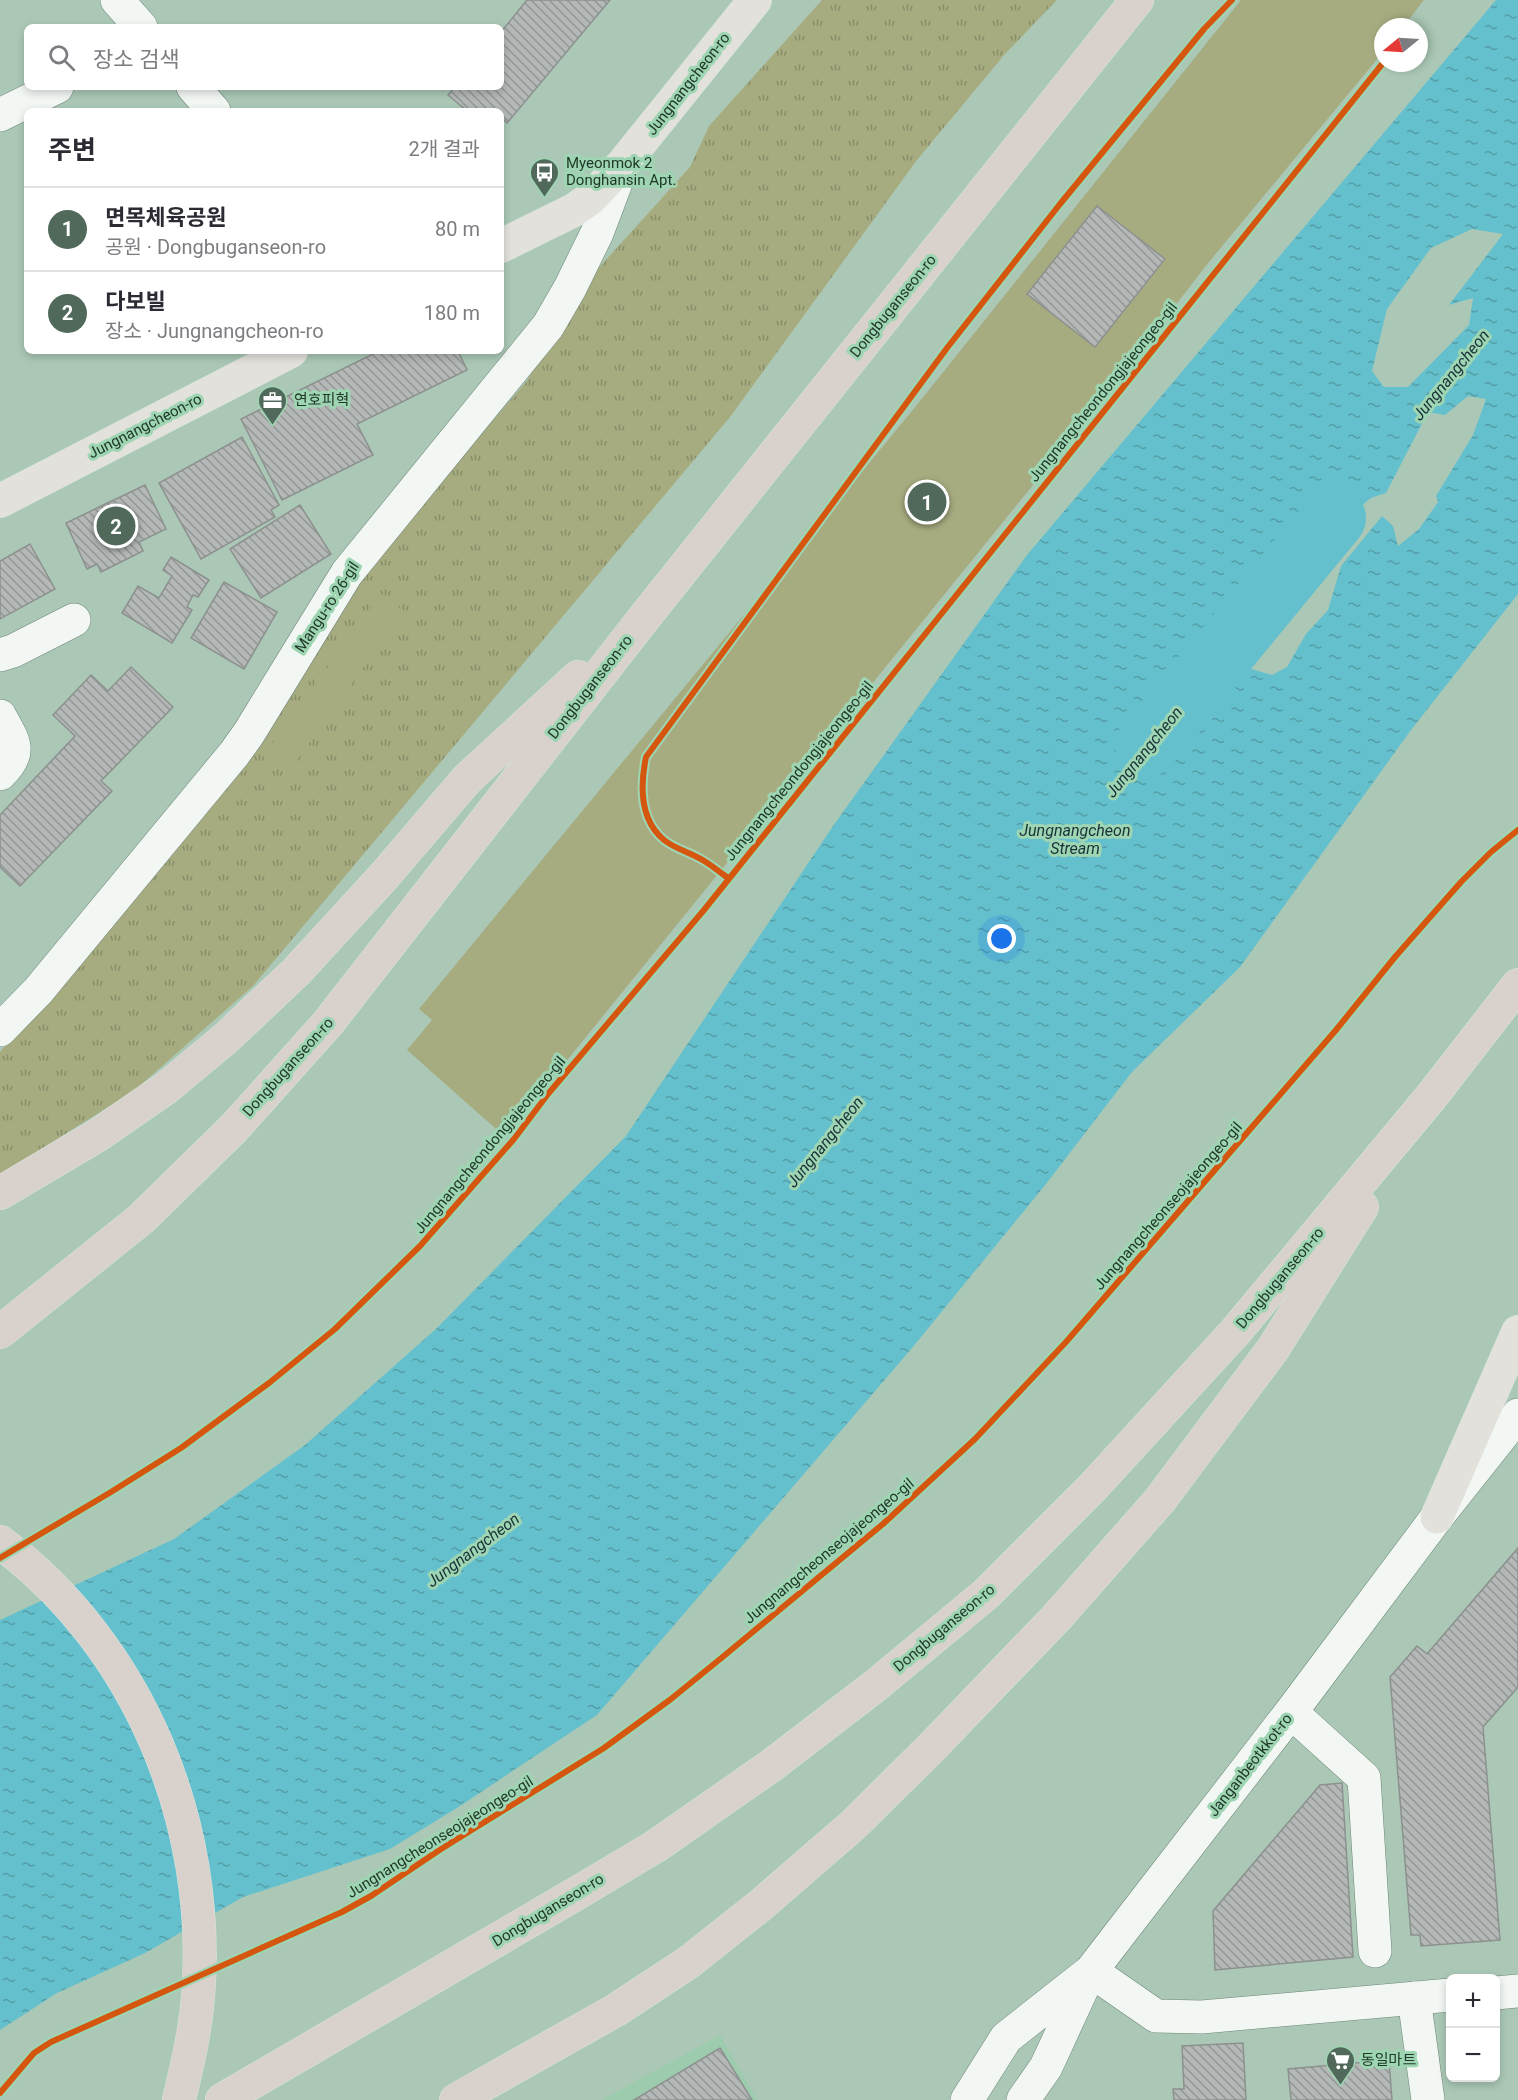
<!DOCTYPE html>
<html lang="ko">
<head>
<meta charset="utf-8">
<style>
  :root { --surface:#fff; --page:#f7f7f7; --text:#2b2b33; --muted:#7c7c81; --line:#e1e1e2; --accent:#50695a }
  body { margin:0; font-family:Roboto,"Noto Sans KR",sans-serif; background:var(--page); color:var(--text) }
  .controls { position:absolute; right:18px; bottom:18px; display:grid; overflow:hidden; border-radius:9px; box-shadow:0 3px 9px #0003 }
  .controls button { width:54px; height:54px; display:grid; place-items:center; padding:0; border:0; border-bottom:2px solid var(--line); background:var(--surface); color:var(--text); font:30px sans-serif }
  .compass { position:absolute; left:1374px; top:18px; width:54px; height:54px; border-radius:50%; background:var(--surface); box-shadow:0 3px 9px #0003; rotate:252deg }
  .you { position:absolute; left:1002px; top:939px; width:21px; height:21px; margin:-15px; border:4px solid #fff; border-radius:50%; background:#1a73e8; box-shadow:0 0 0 9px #1a73e833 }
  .badge { display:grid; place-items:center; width:39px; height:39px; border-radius:50%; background:var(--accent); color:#fff; font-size:20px; font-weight:700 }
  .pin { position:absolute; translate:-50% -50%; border:3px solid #fff; box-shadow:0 2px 6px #0006 }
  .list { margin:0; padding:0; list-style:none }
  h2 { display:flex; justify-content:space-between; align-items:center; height:78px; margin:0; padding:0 24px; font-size:26px }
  h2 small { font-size:20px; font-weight:400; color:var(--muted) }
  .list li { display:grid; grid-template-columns:39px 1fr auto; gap:18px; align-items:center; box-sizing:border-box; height:84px; padding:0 24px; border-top:2px solid var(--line) }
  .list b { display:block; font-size:22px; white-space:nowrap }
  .list p { margin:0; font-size:20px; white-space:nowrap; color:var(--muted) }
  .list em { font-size:20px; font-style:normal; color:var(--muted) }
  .icon { flex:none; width:33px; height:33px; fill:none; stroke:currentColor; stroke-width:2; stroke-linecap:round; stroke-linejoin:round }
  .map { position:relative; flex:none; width:1518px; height:2100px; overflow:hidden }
  .search { position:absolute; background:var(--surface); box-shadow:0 3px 9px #0003; left:24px; top:24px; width:480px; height:66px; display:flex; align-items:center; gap:15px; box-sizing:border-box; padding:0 21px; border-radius:9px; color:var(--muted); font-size:22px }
  .panel { position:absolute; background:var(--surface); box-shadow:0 3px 9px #0003; left:24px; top:108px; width:480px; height:246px; border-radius:9px }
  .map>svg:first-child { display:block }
</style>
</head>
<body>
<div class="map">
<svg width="1518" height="2100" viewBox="0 0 1518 2100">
  <defs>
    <pattern id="grass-tufts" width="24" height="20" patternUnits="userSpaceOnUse" patternTransform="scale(1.5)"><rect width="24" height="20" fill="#a7ac80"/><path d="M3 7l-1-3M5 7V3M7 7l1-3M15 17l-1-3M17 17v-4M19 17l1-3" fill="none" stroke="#878d69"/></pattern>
    <pattern id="water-ripples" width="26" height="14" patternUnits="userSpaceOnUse" patternTransform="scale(1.5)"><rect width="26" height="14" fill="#65c0cd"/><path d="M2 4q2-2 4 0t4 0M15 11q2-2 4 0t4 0" fill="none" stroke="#539da6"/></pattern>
    <pattern id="building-back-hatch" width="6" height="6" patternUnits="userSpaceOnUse" patternTransform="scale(1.5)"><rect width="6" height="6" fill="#b4b8b7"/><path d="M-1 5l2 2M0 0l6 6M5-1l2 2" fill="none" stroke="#929695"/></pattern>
  </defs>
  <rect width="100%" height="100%" fill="#abc8b6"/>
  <path fill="#9ccbad" d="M720,2035L757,2100H602Z"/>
  <path fill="url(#grass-tufts)" d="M822,0H1057L1005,54L917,160L730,417L253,986L135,1090L0,1175V1052L104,935L363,573L526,382L595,272L690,167L709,126Z"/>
  <g fill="#a7ac80">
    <path d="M1241,0H1424L1403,27H1383V52L1209,262L1101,401L505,1137L407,1050L432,1020L419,1009L916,406Z"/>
    <path d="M381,594L404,611L287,774L263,756Z"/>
  </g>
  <path fill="url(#water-ripples)" fill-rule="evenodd" d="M1496,0H1518V594L1411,730L1240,967L1132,1072L1046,1184L912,1348L597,1715L457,1808L390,1849L243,1897L145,1953L57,1993L0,2030V1620L174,1539L305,1445L437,1328L626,1136L833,826L1027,555ZM1472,229L1503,234L1449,305L1473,298L1469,325L1408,387H1384L1372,371L1387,309L1431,248ZM1468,396L1486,399L1473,435L1436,496L1438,502L1419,529L1398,546L1393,526L1382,516L1341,566L1328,610L1306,634L1287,667L1272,675L1248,668L1239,659L1210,680L1200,673L1213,658L1214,652L1226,637L1235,615L1260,599L1261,603L1301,564L1324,546L1355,511L1371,498L1386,493L1428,412L1445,415Z"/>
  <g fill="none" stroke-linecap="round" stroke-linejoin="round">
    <path stroke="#65c0cd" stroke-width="64" d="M1147,745L1334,518"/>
  </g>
  <g fill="url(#building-back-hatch)" stroke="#8c918f" stroke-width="1.5">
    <path d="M527,0H610L507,123L501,117V111H467L448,95L455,87H501V32Z"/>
    <path d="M1097,206L1165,259L1095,347L1027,294Z"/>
    <path d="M379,351H458L467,370L357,424L373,455L282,500L241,419Z"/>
    <path d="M242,437L279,505L271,510L275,517L201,559L159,483Z"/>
    <path d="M145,485L166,529L139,542L143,551L101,572L97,564L87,569L66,523Z"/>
    <path d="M300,505L331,554L261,598L230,549Z"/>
    <path d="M30,544L55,589L0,619V561Z"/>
    <path d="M171,557L209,580L198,597L193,595L187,607L192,610L172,643L122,613L138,586L159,598L172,576L163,570Z"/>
    <path d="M224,582L277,612L244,669L191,638Z"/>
    <path d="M131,667L173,707L101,781L112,791L20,886L0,867V815L75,736L53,715L91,675L108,691Z"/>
    <path d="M1518,1548V1687L1483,1727L1500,1940L1421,1946L1420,1935H1411L1390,1677L1417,1646L1427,1654Z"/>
    <path d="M1342,1783L1353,1957L1215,1970L1213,1911L1320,1785Z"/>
    <path d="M1243,2043L1246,2100H1174L1173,2089H1184L1182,2046Z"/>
    <path d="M720,2048L752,2100H634Z"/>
    <path d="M1389,2060L1392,2100H1291L1288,2069Z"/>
  </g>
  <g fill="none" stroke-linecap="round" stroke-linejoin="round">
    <defs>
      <g id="minor">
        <path d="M117,0L141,27"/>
        <path d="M193,87L214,111"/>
        <path d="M0,115L57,87"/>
        <path d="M0,655L13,651L74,620"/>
        <path d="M0,716C13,741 24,751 0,774"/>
        <path d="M0,1030L38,991L234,754L249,733L347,573L548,326L570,288L597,233L623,164"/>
        <path d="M1291,1712L1364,1778L1375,1951"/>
        <path d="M1091,1971L1156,2016L1202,2017L1450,1995"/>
        <path d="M1496,1993L1518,1991"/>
        <path d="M1414,1998L1428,2100"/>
        <path d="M967,2100L1006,2038L1091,1971L1291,1712L1437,1517L1518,1415"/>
        <path d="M1023,2100L1046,2067L1087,1978"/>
      </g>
      <g id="major">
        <path d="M501,246L574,210L590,199L623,164L755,0"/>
        <path d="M0,501L291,351"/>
        <path d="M1437,1517L1518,1332"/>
      </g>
      <g id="highway">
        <path d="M0,1193L98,1135L166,1088L225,1039L296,972L385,875L467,779L578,677"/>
        <path d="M0,1332L141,1219L234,1128L328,1023L644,618L1137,0"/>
        <path d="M0,1542C140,1646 212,1825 198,1997C195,2033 187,2066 179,2100"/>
        <path d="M222,2100L567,1899L656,1846L772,1765L875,1686L986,1594L1092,1488L1236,1331L1431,1097L1518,985"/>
        <path d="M456,2100L616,2010L689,1962L762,1904L852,1826L931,1748L1058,1616L1160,1500L1273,1349L1362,1207"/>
      </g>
    </defs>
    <use href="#minor" stroke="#6d8577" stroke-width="34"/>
    <use href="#major" stroke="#d9e6de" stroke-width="34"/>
    <use href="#highway" stroke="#d9e6de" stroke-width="34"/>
    <use href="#minor" stroke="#f2f7f4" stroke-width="33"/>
    <use href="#major" stroke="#e2e1dc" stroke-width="33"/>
    <use href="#highway" stroke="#d8d1cc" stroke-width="33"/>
    <defs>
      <g id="cycleway">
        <path d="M728,878C718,871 708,862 697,857C686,851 674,848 664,840C639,819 640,786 646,757L947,348L1060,204L1204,29L1232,0"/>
        <path d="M0,1558L111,1492L181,1448L269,1383L335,1329L420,1246L514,1139L548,1094L704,910L1383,63"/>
        <path d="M0,2093L34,2053L51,2042L342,1912L371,1896L441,1849L604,1748L671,1699L725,1655L883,1524L975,1439L1066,1342L1336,1030L1395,957L1461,882L1491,852L1518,830"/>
      </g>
    </defs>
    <use href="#cycleway" stroke="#9ed5b2" stroke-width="10"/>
    <use href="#cycleway" stroke="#d4560f" stroke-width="6"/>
  </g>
  <defs>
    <symbol id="bus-pin" viewBox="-11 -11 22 30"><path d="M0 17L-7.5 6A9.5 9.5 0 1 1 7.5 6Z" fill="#50695a" stroke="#9ed5b2"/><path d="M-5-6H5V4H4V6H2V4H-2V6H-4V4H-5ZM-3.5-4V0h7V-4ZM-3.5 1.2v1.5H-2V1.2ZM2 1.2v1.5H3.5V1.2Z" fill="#fff"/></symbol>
    <symbol id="office-pin" viewBox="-11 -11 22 30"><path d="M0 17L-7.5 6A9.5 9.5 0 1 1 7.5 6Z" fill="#50695a" stroke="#9ed5b2"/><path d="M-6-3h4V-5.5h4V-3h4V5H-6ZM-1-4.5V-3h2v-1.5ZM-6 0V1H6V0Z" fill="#fff"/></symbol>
    <symbol id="supermarket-pin" viewBox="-11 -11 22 30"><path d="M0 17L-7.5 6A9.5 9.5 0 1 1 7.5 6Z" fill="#50695a" stroke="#9ed5b2"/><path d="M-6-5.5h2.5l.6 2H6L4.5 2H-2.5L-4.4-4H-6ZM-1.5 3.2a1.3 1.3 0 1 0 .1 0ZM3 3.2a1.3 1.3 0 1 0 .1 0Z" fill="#fff"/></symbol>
  </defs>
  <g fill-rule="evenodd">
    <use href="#bus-pin" x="528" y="156" width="33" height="45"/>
    <use href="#office-pin" x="256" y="384" width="33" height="45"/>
    <use href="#supermarket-pin" x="1324" y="2044" width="33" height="45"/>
  </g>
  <g text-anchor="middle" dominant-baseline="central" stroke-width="6" stroke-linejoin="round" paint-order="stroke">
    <g font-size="15" fill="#1f3628" stroke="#9ed5b2">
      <text transform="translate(688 84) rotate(-52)">Jungnangcheon-ro</text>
      <text transform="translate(893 306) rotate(-51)">Dongbuganseon-ro</text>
      <text transform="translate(1103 392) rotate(-51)">Jungnangcheondongjajeongeo-gil</text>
      <text transform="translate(145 426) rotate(-27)">Jungnangcheon-ro</text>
      <text transform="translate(327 607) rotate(-57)">Mangu-ro 26-gil</text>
      <text transform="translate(590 687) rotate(-52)">Dongbuganseon-ro</text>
      <text transform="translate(799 771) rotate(-51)">Jungnangcheondongjajeongeo-gil</text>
      <text transform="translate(288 1067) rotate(-48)">Dongbuganseon-ro</text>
      <text transform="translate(490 1145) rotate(-50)">Jungnangcheondongjajeongeo-gil</text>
      <text transform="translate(1168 1206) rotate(-49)">Jungnangcheonseojajeongeo-gil</text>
      <text transform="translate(1280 1278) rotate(-50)">Dongbuganseon-ro</text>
      <text transform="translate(829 1551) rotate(-40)">Jungnangcheonseojajeongeo-gil</text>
      <text transform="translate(944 1628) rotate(-40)">Dongbuganseon-ro</text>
      <text transform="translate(1250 1765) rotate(-52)">Janganbeotkkot-ro</text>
      <text transform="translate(440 1837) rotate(-32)">Jungnangcheonseojajeongeo-gil</text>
      <text transform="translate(548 1910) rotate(-31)">Dongbuganseon-ro</text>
    </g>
    <g font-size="15" fill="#1f3628" stroke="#9ed5b2" text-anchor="start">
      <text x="566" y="163">Myeonmok 2<tspan x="566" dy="17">Donghansin Apt.</tspan></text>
      <text x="294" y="400">연호피혁</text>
      <text x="1361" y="2060">동일마트</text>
    </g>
    <g font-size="16" font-style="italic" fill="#193239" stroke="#9ed5b2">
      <text transform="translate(1451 375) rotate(-51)">Jungnangcheon</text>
      <text transform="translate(1144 752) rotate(-51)">Jungnangcheon</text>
      <text x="1075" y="830">Jungnangcheon<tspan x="1075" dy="18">Stream</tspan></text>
      <text transform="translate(825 1142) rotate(-51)">Jungnangcheon</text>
      <text transform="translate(473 1550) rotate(-37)">Jungnangcheon</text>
    </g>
  </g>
</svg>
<div class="controls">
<button>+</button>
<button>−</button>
</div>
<svg class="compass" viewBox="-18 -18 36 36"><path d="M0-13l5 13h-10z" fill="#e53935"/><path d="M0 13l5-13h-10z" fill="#7c7c81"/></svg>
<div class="you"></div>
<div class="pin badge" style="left:927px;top:502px">1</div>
<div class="pin badge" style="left:116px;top:526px">2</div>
<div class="search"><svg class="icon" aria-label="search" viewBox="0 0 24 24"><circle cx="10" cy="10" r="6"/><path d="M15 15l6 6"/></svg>장소 검색</div>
<section class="panel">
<h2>주변<small>2개 결과</small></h2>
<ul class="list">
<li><span class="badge">1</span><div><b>면목체육공원</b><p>공원 · Dongbuganseon-ro</p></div><em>80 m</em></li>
<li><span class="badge">2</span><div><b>다보빌</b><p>장소 · Jungnangcheon-ro</p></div><em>180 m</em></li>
</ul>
</section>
</div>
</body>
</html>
